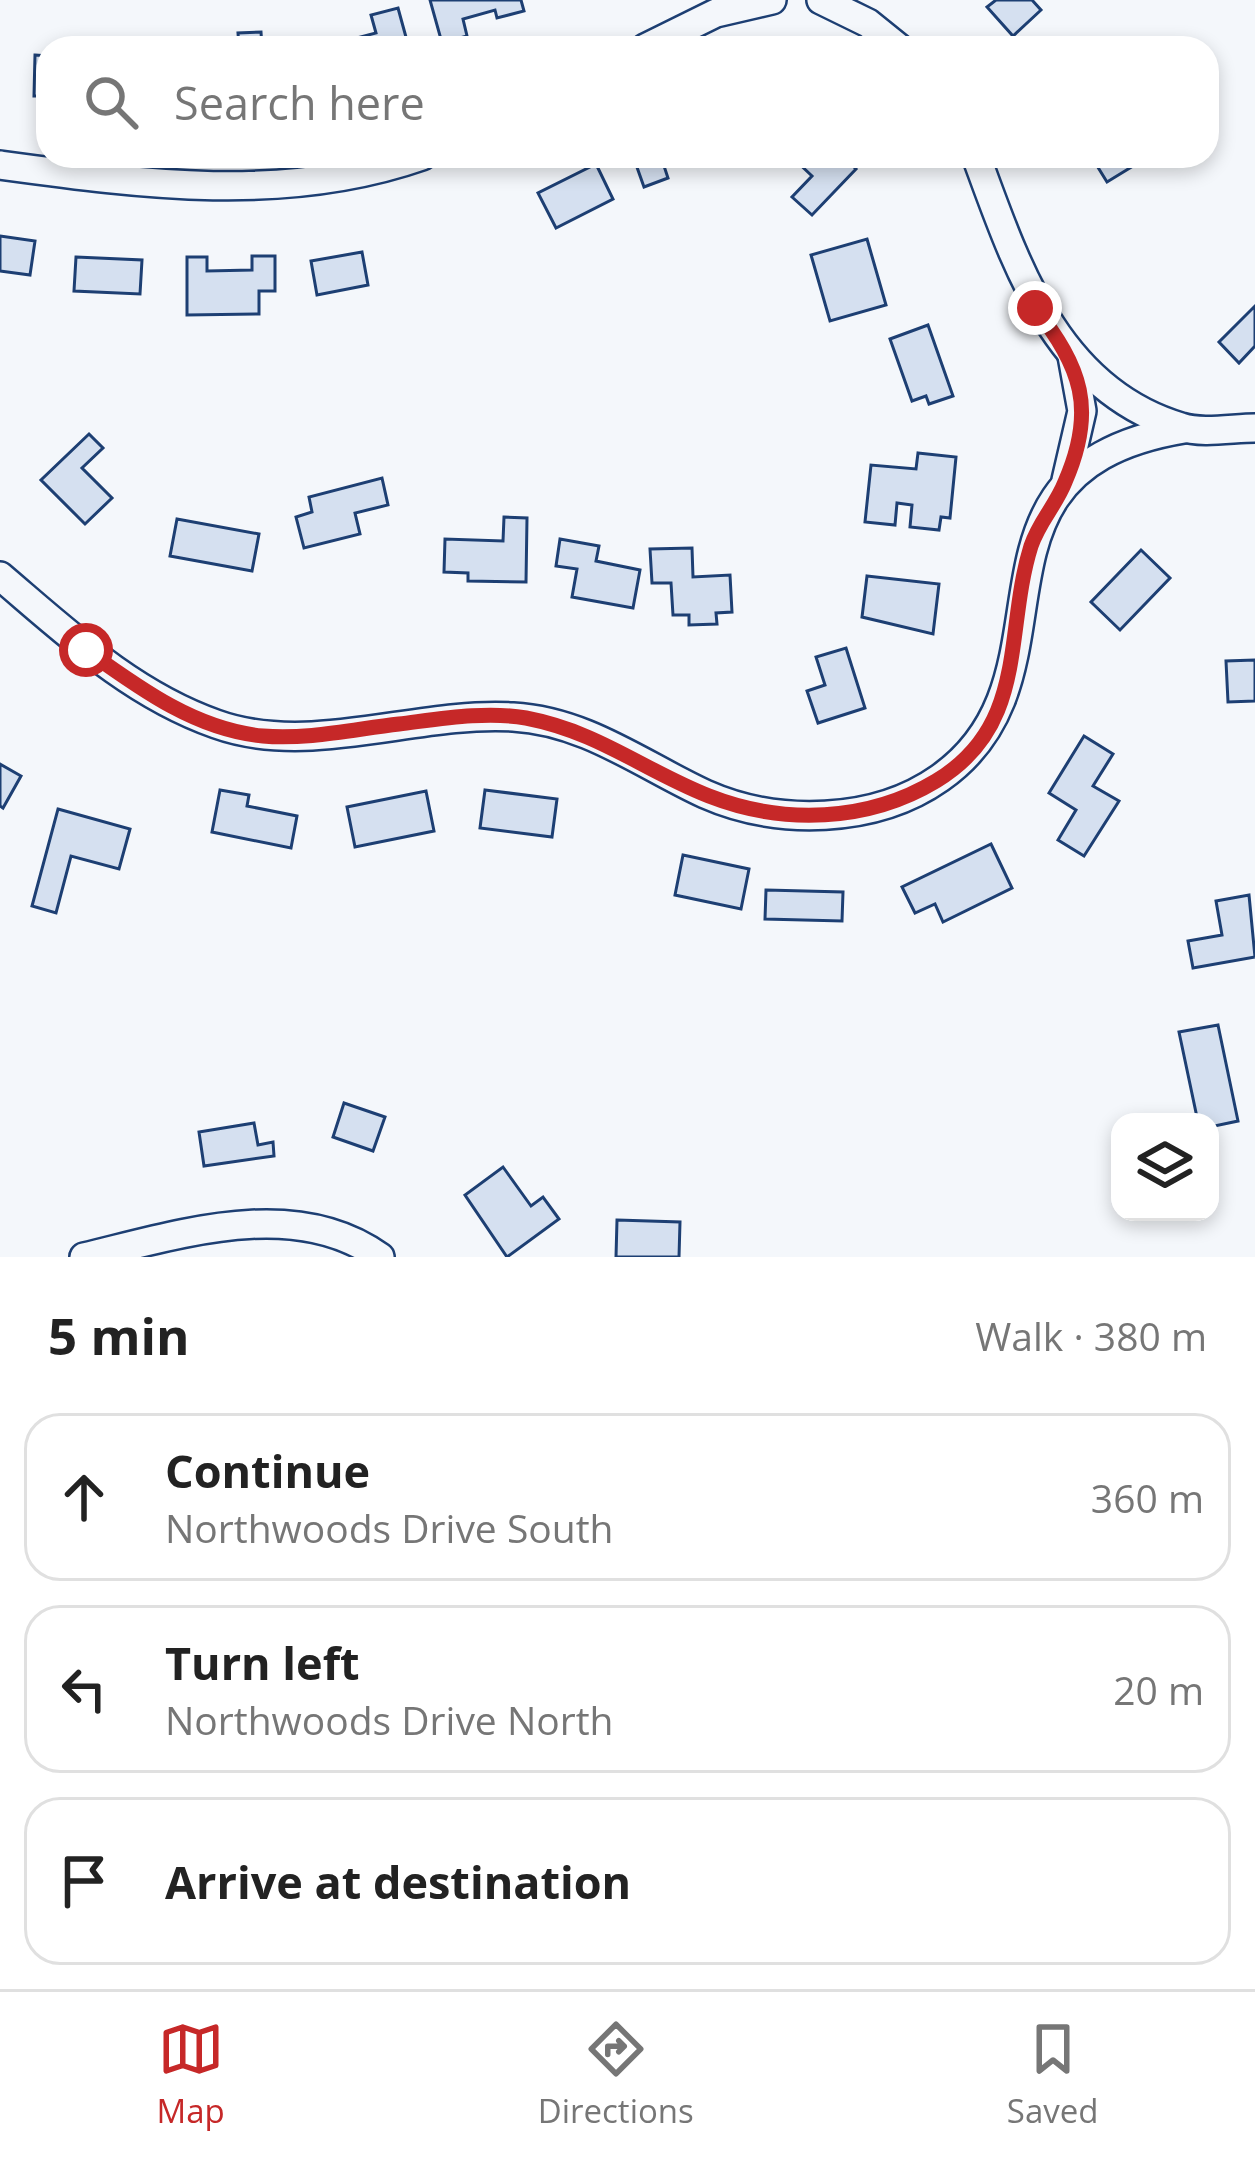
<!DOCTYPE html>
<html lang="en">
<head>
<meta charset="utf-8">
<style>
  :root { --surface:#fff; --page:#f6f6f6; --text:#222; --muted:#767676; --line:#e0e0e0; --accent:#c62828 }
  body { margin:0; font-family:"Open Sans",sans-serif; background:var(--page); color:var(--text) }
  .controls { position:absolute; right:36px; bottom:36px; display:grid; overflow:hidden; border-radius:24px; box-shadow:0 6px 18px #0003 }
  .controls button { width:108px; height:108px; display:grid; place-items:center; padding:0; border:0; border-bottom:3px solid var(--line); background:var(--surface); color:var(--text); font:60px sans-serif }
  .stop { position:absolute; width:36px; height:36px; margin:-27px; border:9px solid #c62828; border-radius:50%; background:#fff }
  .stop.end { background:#c62828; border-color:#fff; box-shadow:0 3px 12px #0008 }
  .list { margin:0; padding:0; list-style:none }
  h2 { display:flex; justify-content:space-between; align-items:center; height:156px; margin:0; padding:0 48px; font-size:51px }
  h2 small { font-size:39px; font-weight:400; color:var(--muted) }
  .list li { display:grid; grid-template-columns:78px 1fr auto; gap:36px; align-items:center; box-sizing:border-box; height:168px; margin:0 24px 24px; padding:0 24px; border:3px solid var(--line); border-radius:36px }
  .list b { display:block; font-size:45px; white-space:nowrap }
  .list p { margin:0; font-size:39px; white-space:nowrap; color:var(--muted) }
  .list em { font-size:39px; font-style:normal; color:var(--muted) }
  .icon { flex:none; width:66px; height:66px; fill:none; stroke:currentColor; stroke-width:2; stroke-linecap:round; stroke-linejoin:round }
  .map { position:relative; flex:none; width:1255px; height:1257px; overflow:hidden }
  .search { position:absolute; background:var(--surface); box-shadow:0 6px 18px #0003; left:36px; right:36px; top:36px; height:132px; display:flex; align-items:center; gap:30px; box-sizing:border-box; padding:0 42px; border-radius:36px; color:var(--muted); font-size:45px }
  .sheet { height:732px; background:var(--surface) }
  nav { display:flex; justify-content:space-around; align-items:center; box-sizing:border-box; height:168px; border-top:3px solid var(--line); background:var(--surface); font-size:33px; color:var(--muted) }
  nav a { display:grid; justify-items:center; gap:6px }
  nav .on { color:var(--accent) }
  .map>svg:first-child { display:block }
</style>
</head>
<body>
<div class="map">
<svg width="1255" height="1257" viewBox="0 0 1255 1257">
  <rect width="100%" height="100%" fill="#f4f7fb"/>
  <g fill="#d5e0f0" stroke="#1d3f73" stroke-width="3">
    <path d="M430,0H521L524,11L497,18L495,10L463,19L467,36L442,43Z"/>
    <path d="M996,0H1032L1041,10L1013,36L987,7Z"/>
    <path d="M398,8L409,48H342L341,42L376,33L371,15Z"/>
    <path d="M261,32L262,48H309H239L238,33Z"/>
    <path d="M35,55L48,56V96H34Z"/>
    <path d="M633,156H681L663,163L668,178L644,187Z"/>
    <path d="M791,156H843L856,169L812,215L792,197L812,176Z"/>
    <path d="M1091,156H1134L1138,163L1107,182Z"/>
    <path d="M596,164L613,199L556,228L538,193Z"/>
    <path d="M0,236L35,241L30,275L0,271Z"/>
    <path d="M867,239L886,305L830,321L811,255Z"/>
    <path d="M362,252L368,285L317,295L311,261Z"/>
    <path d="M252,256H275V291H259V314L187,315V257H207V271L252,270Z"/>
    <path d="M76,257L142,260L140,294L74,291Z"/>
    <path d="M1255,306V346L1239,363L1219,342Z"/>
    <path d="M928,325L953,396L929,404L926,396L912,401L890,339Z"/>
    <path d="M89,434L103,448L82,468L112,498L85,524L41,480Z"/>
    <path d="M918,453L956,457L950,518L941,517L939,530L910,527L912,505L897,503L895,525L865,522L871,465L916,469Z"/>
    <path d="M382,478L388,505L355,513L360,534L304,548L296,517L312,512L309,497Z"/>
    <path d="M504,517L527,518L526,582L468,581V573L444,572L445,539L503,541Z"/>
    <path d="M177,519L259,534L252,571L170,556Z"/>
    <path d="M560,539L599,546L596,561L640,570L633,608L572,597L577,569L556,566Z"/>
    <path d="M692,548L693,577L730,575L732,612L716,613L717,624L689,625V615H673L671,583H652L650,549Z"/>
    <path d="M1141,550L1170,578L1120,630L1091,602Z"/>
    <path d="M867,576L939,584L933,634L862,617Z"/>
    <path d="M846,648L865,708L818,723L807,691L825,685L816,657Z"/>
    <path d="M1255,660V701L1228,702L1226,661Z"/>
    <path d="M1084,736L1113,754L1093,786L1119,801L1084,856L1058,840L1076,810L1049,793Z"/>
    <path d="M0,764L21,776L3,808L0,806Z"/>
    <path d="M220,790L249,795L247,806L297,816L291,848L212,832Z"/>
    <path d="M485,790L557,799L552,837L480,828Z"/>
    <path d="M426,791L434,831L355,847L347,807Z"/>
    <path d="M58,809L130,829L119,869L71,856L56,913L32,906Z"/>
    <path d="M991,844L1012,888L943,922L935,904L915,913L902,887Z"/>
    <path d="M683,855L749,869L741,909L675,895Z"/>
    <path d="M766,890L843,892L842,921L765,919Z"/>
    <path d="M1249,895L1255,957L1193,968L1188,941L1222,935L1216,901Z"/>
    <path d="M1218,1025L1238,1121L1210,1127V1122H1198L1179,1032Z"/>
    <path d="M344,1103L385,1117L373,1151L333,1137Z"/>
    <path d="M254,1123L258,1145L273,1142L274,1156L204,1166L199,1132Z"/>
    <path d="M503,1167L531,1206L543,1197L559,1219L507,1257L465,1195Z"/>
    <path d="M617,1220L680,1222L679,1257H616Z"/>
  </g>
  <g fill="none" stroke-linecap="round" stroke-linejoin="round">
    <defs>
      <g id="minor">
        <path d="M821,0L868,23L899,48"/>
        <path d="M645,48L716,13L772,0"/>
        <path d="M976,156C1016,265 1056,390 1181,427C1202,434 1233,428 1255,428"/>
        <path d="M0,165C140,184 285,204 422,156"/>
        <path d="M1066,480L1082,411L1072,356"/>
        <path d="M0,576C67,633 131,694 216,724C310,758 416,711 513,717C586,721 642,765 705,794C777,826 875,824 940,778C1087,675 942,469 1184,429"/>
        <path d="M84,1257C177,1235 295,1195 380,1257"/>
      </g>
    </defs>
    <use href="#minor" stroke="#1d3f73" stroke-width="32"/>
    <use href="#minor" stroke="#f4f7fb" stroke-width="27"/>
  </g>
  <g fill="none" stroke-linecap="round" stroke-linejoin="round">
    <path stroke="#c62828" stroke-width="15" d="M86,650C139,688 196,730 263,736C307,740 355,729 399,724C440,719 485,711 526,718C599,732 643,770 709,796C783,825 868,822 936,781C1029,725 1004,632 1031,546C1039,522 1056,505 1065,482C1097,409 1081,367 1035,308"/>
  </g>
</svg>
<div class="controls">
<button><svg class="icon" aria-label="layers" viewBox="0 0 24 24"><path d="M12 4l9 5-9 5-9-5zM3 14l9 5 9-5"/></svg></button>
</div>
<div class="stop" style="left:86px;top:650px"></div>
<div class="stop end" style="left:1035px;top:308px"></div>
<div class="search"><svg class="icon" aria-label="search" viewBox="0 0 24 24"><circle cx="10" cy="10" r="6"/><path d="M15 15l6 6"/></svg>Search here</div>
</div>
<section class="sheet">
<h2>5 min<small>Walk · 380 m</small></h2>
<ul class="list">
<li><svg class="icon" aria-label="ahead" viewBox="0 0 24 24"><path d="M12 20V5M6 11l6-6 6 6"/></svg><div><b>Continue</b><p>Northwoods Drive South</p></div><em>360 m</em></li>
<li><svg class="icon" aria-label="left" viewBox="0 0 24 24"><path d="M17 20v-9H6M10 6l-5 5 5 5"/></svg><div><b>Turn left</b><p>Northwoods Drive North</p></div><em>20 m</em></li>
<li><svg class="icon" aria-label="arrive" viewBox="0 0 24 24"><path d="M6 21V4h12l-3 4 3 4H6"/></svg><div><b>Arrive at destination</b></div></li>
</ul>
</section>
<nav>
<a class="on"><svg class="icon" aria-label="map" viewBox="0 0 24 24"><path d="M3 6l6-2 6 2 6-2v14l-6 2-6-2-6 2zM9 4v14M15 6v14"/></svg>Map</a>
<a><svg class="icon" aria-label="directions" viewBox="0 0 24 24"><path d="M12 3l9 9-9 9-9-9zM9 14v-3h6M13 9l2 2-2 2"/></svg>Directions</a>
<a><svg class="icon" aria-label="saved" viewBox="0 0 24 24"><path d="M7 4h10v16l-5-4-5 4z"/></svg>Saved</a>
</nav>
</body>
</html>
